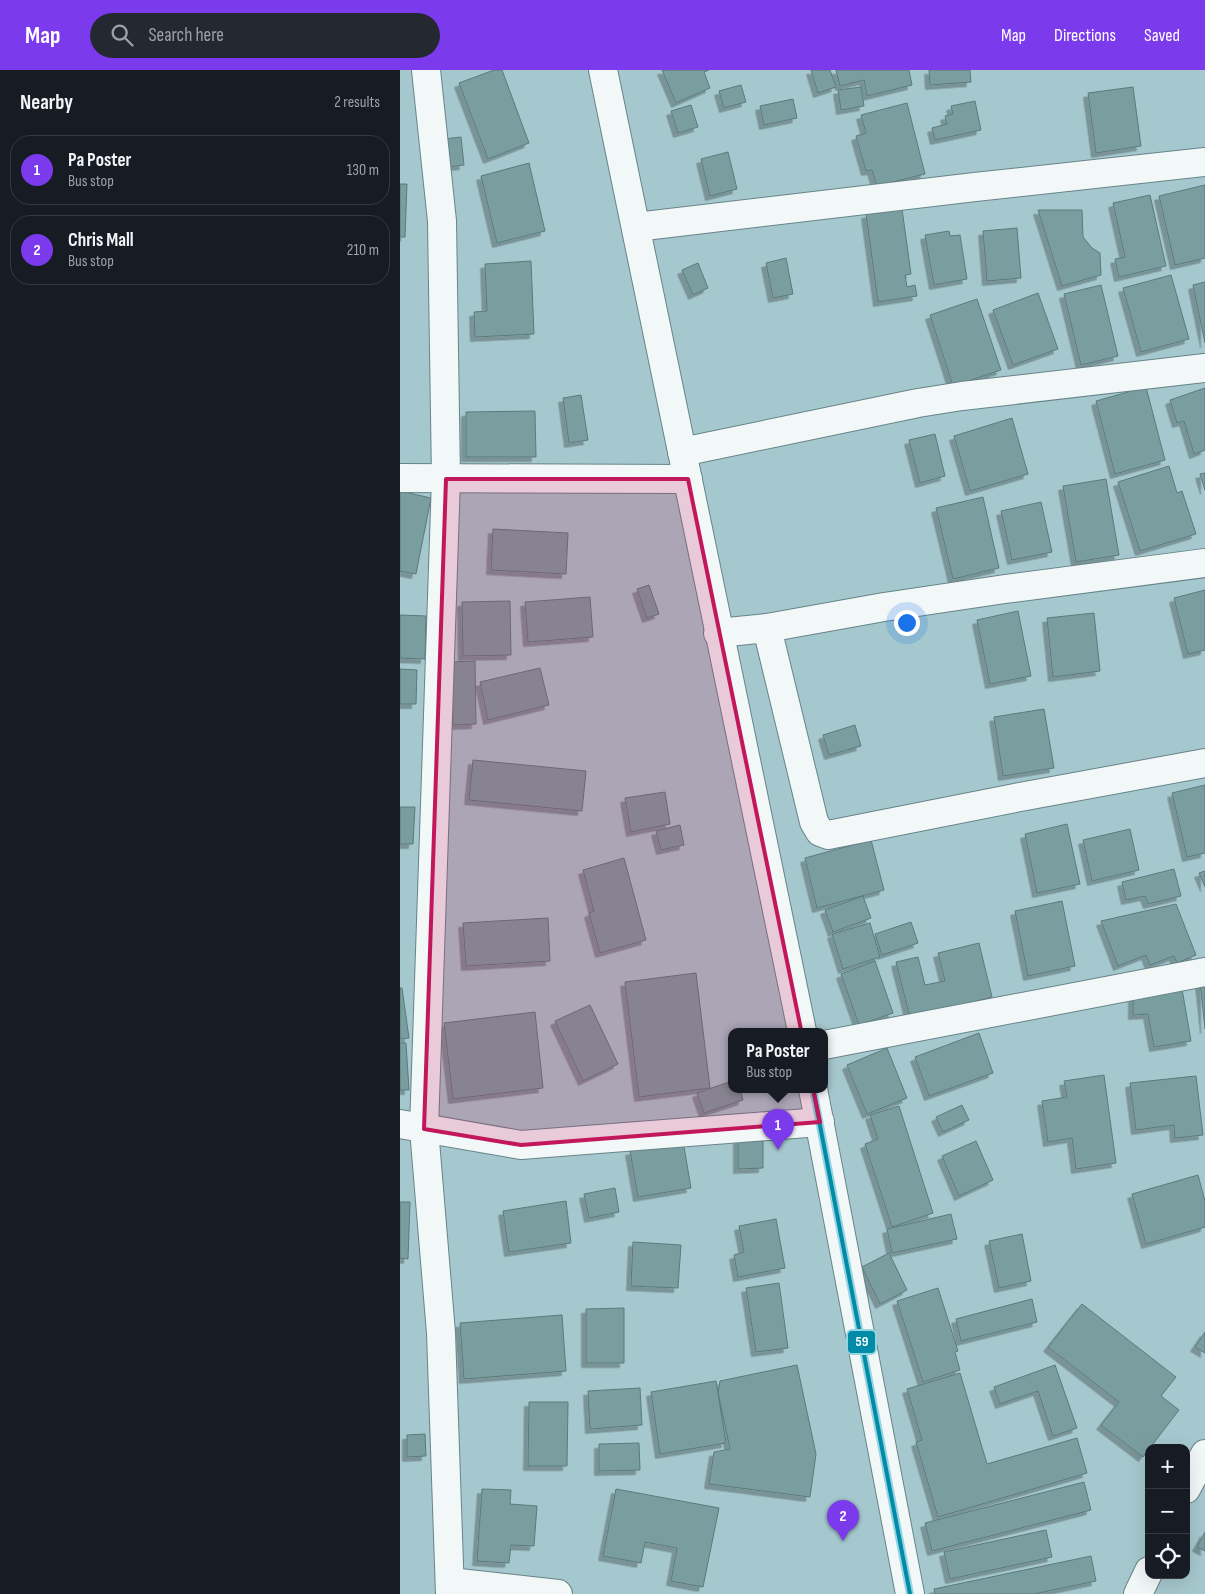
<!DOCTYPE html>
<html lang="en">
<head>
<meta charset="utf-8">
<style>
  :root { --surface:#171b24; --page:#242831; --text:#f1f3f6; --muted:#9ea1a6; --line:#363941; --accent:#7c3aed }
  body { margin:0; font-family:"Sofia Sans Condensed",sans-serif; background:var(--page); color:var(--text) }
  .controls { position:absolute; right:15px; bottom:15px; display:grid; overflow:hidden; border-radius:10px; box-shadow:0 5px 20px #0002 }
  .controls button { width:45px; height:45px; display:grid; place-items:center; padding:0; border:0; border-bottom:1px solid var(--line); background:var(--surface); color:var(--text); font:25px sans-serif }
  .you { position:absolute; left:506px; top:552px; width:18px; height:18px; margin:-12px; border:4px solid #fff; border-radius:50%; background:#1a73e8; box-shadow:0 0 0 8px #1a73e833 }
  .badge { display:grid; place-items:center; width:32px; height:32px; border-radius:50%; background:var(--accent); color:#fff; font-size:16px; font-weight:700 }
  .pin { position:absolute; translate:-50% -41px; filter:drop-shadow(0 1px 2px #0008) }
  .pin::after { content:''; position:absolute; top:26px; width:18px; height:15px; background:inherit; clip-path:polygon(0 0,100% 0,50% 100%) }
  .popup { position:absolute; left:328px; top:958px; width:100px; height:65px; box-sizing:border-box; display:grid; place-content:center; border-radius:10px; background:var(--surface); filter:drop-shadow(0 1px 4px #0005); font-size:16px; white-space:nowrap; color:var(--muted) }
  .popup b { font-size:19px; color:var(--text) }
  .popup::after { content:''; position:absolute; left:50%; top:100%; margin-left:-10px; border:10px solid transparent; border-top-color:var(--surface) }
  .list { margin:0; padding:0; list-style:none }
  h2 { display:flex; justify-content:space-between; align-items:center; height:65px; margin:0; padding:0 20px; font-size:21px }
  h2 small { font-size:16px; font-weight:400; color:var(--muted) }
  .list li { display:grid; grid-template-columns:32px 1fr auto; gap:15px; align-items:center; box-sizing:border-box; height:70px; margin:0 10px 10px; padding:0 10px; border:1px solid var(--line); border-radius:20px }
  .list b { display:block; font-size:19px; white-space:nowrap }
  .list p { margin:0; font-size:16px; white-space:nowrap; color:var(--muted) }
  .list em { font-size:16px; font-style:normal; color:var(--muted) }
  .icon { flex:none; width:28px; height:28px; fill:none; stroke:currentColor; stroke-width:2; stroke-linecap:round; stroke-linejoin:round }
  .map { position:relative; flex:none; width:805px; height:1524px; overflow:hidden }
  header { display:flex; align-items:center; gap:30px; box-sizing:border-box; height:70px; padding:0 25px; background:var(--accent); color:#fff }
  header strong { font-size:24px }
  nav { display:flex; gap:28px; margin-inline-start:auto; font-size:18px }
  .search { width:350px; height:45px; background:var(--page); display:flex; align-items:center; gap:12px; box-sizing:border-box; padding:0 18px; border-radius:28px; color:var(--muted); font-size:19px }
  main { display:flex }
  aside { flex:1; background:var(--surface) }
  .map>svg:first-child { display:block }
</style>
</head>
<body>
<header>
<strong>Map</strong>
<div class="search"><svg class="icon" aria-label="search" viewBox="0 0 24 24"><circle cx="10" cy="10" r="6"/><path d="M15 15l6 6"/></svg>Search here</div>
<nav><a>Map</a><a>Directions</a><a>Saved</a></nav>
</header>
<main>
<aside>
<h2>Nearby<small>2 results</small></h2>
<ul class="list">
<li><span class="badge">1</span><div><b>Pa Poster</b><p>Bus stop</p></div><em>130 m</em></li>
<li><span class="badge">2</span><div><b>Chris Mall</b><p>Bus stop</p></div><em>210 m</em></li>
</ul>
</aside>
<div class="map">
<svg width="805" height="1524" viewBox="0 0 805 1524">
  <defs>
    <filter id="shadow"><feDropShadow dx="-4.5" dy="4.5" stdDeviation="0" flood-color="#0004"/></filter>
  </defs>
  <rect width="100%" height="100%" fill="#a5c8ce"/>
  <g fill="#7a9e9f" stroke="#5b7a7c" filter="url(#shadow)">
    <path d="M94,0H102L129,73L88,89L59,13Z"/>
    <path d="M262,0H309L304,2L310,18L276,33Z"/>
    <path d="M411,0H430L436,17L418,23Z"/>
    <path d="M436,0H509L512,15L467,26L464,10L440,16Z"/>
    <path d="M529,0H570L571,12L530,15Z"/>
    <path d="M341,15L346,32L324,38L319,21Z"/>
    <path d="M461,17L464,36L441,40L438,20Z"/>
    <path d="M733,17L741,76L696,83L688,23Z"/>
    <path d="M393,29L397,48L364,55L360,36Z"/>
    <path d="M575,31L581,60L535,70L532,58L547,54L545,46L553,44L551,36Z"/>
    <path d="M507,33L525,104L477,116L472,100L466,101L456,66L466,63L461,45Z"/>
    <path d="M291,35L298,57L278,63L271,41Z"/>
    <path d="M61,67L64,95L46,97L44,69Z"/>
    <path d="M328,82L337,119L310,126L301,89Z"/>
    <path d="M129,93L145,161L97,173L81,106Z"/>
    <path d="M0,114H7L5,167H0Z"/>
    <path d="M805,115V188L775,195L759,126Z"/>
    <path d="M750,125L766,196L719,207L715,189L725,187L713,133Z"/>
    <path d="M502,139L511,204L505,205L507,217L515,215L517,226L478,232L466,144Z"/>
    <path d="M638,140H682L683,167L692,178L700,183L701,205L662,216Z"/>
    <path d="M617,158L621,208L587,211L583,161Z"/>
    <path d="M549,161L550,166L560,165L567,209L534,215L525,165Z"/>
    <path d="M386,188L393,224L373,228L366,193Z"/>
    <path d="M131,191L134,264L75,267L74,242L87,241L85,194Z"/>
    <path d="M298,193L308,218L293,225L282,200Z"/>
    <path d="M771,205L789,269L741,282L723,218Z"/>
    <path d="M805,212V273L793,215Z"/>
    <path d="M701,215L718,286L681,295L664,224Z"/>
    <path d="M638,223L658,279L613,295L593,240Z"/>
    <path d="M577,229L601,300L553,316L530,245Z"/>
    <path d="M746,317L765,390L715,404L696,331Z"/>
    <path d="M805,318V380L794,384L784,351L777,353L770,330Z"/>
    <path d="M181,325L188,370L169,373L163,328Z"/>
    <path d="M135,341L136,387H66V342Z"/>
    <path d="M612,348L628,404L570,421L554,366Z"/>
    <path d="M535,364L545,406L520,413L509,370Z"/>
    <path d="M769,396L777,423L782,421L796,464L740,481L718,412Z"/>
    <path d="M805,403V420L800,404Z"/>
    <path d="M706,409L719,485L676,492L663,416Z"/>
    <path d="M0,421L31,428L16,504L0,501Z"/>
    <path d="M583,427L599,498L553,509L536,438Z"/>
    <path d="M641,432L652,482L612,490L601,441Z"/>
    <path d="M93,459L168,463L166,504L91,500Z"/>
    <path d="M249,515L259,544L247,548L237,519Z"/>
    <path d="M805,520V580L788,584L774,528Z"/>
    <path d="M190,527L193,567L128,572L125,532Z"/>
    <path d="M110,531L111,585L63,586L62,532Z"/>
    <path d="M618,541L631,606L590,614L577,550Z"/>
    <path d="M694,543L700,601L653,607L647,548Z"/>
    <path d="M0,545L26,546L25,589L0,588Z"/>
    <path d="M75,591L76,654L53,655L51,592Z"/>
    <path d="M140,598L149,635L88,650L80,612Z"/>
    <path d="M0,599L17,600L16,634H0Z"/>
    <path d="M644,639L654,698L603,706L594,647Z"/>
    <path d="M455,655L461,676L429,685L423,665Z"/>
    <path d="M73,690L186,701L182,741L69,730Z"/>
    <path d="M805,715V783L787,787L772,723Z"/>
    <path d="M265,722L270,754L231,762L225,728Z"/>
    <path d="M0,737H15L13,774H0Z"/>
    <path d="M667,754L680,814L637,823L625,764Z"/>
    <path d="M280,755L284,775L261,780L256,761Z"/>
    <path d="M730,759L739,800L692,811L683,770Z"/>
    <path d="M471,770L484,820L417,838L405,788Z"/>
    <path d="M224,788L246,870L200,883L189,843L194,841L183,800Z"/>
    <path d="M774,799L781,826L748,834L745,826L726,830L722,812Z"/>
    <path d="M805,801V817L799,803Z"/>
    <path d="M463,826L471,848L433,862L425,840Z"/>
    <path d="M662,831L675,896L628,906L615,841Z"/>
    <path d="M776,834L796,885L777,893L774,886L750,895L746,885L718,896L701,851Z"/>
    <path d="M148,848L150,891L66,896L63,853Z"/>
    <path d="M511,852L518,873L482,885L475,864Z"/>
    <path d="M470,853L480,887L443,899L432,864Z"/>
    <path d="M579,873L592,927L510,948L496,892L518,887L525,915L545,911L538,883Z"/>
    <path d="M475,891L493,943L459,955L441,904Z"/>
    <path d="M296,903L310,1018L239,1027L225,912Z"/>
    <path d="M805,911V959L800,912Z"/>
    <path d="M781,913L791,971L754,977L748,944L733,945V923Z"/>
    <path d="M0,918H2L9,968L0,969Z"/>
    <path d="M190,935L218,994L183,1011L155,951Z"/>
    <path d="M135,942L143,1018L53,1029L44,953Z"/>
    <path d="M579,963L593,1003L529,1026L515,987Z"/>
    <path d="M0,973H6L9,1020H0Z"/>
    <path d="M487,978L507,1028L467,1044L447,995Z"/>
    <path d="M704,1005L716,1093L676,1099L672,1068L648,1072L642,1031L667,1027L664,1011Z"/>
    <path d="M796,1006L803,1065L775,1068L774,1055L736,1060L730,1013Z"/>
    <path d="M332,1011V1019H340L343,1030L304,1043L297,1023Z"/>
    <path d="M562,1035L569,1050L543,1062L536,1047Z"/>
    <path d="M499,1036L533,1143L492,1157L465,1074L478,1069L470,1045Z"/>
    <path d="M363,1068V1098L338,1099V1069Z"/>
    <path d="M283,1071L291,1118L238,1127L230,1081Z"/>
    <path d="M576,1071L593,1110L559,1126L542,1086Z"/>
    <path d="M798,1105L805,1131V1157L746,1174L732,1124Z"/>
    <path d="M215,1118L219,1142L189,1148L184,1124Z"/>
    <path d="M166,1131L171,1173L109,1182L103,1141Z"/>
    <path d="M0,1132H10L8,1189L0,1188Z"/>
    <path d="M551,1144L557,1169L492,1183L487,1159Z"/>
    <path d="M376,1149L385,1198L338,1207L334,1185L344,1182L339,1156Z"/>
    <path d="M622,1164L631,1211L599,1218L589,1171Z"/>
    <path d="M233,1172L281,1175L278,1218L231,1216Z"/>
    <path d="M489,1183L507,1220L480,1234L462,1197Z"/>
    <path d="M379,1213L388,1278L356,1282L346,1218Z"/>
    <path d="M538,1218L558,1281L555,1282L560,1300L523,1312L497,1231Z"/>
    <path d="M632,1229L637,1252L561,1271L556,1249Z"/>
    <path d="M682,1234L776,1307L761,1326L779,1340L743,1387L701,1355L719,1332L648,1277Z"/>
    <path d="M224,1238V1293H186V1239Z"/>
    <path d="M162,1245L166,1301L64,1309L60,1253Z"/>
    <path d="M805,1262V1283L795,1277Z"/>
    <path d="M397,1295L416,1384L410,1427L309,1414L314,1382L330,1379L318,1323L320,1311Z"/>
    <path d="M655,1295L677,1358L653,1366L638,1321L600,1334L594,1317Z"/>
    <path d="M560,1303L587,1394L677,1368L687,1403L538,1447L516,1372L522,1370L507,1319Z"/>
    <path d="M316,1311L326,1373L260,1384L251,1322Z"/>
    <path d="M240,1318L242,1355L190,1359L188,1321Z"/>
    <path d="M129,1332H168L167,1396H128Z"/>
    <path d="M25,1364L26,1386L7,1387V1365Z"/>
    <path d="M239,1373L240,1400L199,1401V1374Z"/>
    <path d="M684,1412L691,1440L532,1481L525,1453Z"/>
    <path d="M82,1419L111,1420L110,1434L137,1436L134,1476L111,1475L109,1493L77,1491Z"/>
    <path d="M216,1419L319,1438L303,1517L271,1511L277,1478L245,1472L241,1493L203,1486Z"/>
    <path d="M646,1460L652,1487L550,1509L544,1482Z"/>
    <path d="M805,1462V1481L797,1477Z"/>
    <path d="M691,1486L696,1511L634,1524H535L534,1519Z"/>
  </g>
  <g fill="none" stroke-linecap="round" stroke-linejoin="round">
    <defs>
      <g id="minor">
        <path d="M26,0L42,151L46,409L24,1059L41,1263L50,1524"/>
        <path d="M236,157L575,117L805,92"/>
        <path d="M282,382L518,333L562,326L805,298"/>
        <path d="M0,408L288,409"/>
        <path d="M367,558L414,752L420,762L428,765L620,727L805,693"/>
        <path d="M318,563L367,558L484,537L605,519L805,493"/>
        <path d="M424,975L805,902"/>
        <path d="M0,1054L121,1075L420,1052"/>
        <path d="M786,1419L805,1384"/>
        <path d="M50,1512L158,1524"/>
        <path d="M738,1524L749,1501"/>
      </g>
      <g id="tertiary">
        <path d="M203,0L402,961"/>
        <path d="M413,1019L510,1524"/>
      </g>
    </defs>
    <use href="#minor" stroke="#678489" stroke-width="30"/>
    <use href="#tertiary" stroke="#678489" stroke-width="30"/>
    <use href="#minor" stroke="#f2f7f8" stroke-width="28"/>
    <use href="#tertiary" stroke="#f2f7f8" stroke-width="28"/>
    <defs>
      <path id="bus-1" d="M413,1019L510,1524"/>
    </defs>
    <use href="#bus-1" stroke="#94d5df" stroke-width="8"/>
    <use href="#bus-1" stroke="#008ba9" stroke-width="4"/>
  </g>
  <path fill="#c2185b" fill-opacity="0.2" stroke="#c2185b" stroke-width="4" stroke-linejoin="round" d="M46,409H288L420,1052L121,1075L24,1059Z"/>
  <rect stroke="#94d5df" stroke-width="2" x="447" y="1260" width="29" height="24" rx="5" fill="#008ba9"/>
  <g font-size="14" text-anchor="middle" font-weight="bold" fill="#fff">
    <text x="462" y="1276">59</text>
  </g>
</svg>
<div class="controls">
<button>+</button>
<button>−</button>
<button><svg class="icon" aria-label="locate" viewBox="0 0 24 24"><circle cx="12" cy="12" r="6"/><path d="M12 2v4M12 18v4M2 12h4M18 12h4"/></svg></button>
</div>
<div class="you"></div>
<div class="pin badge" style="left:378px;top:1080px">1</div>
<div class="popup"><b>Pa Poster</b>Bus stop</div>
<div class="pin badge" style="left:443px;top:1471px">2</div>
</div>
</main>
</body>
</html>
